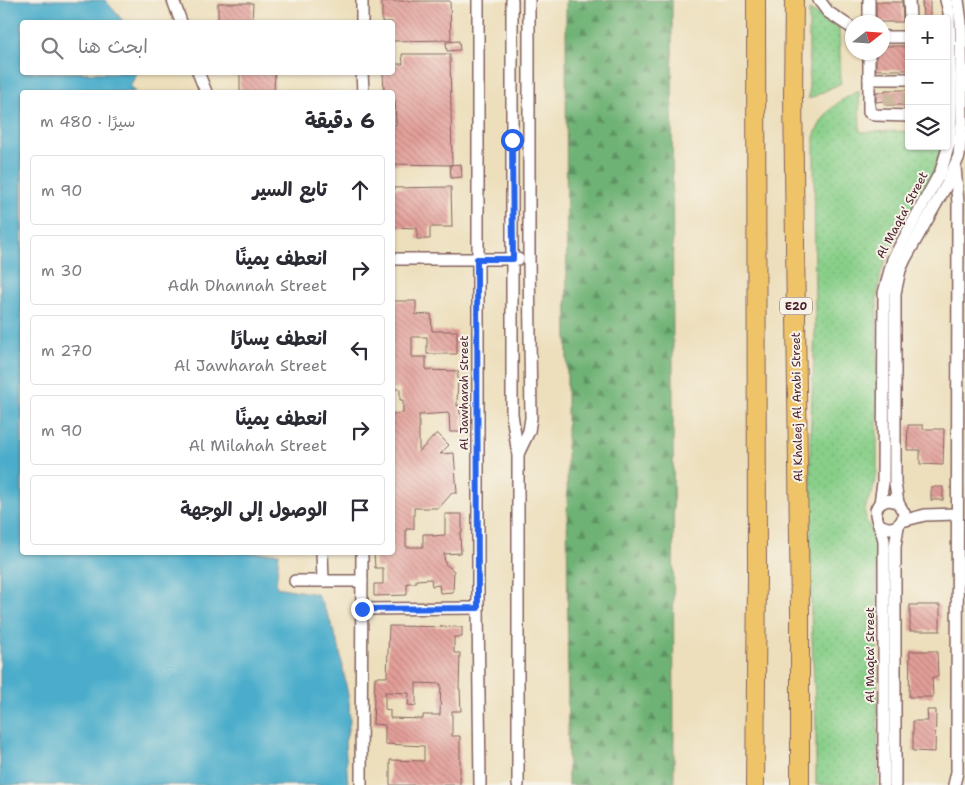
<!DOCTYPE html>
<html lang="ar">
<head>
<meta charset="utf-8">
<style>
  :root { --surface:#fff; --page:#f7f7f7; --text:#2b2b33; --muted:#7c7c81; --line:#e1e1e2 }
  body { margin:0; font-family:"Shantell Sans","Playpen Sans Arabic",sans-serif; background:var(--page); color:var(--text); direction:rtl }
  .controls { position:absolute; right:15px; top:15px; display:grid; overflow:hidden; border-radius:5px; box-shadow:0 1px 4px #0004 }
  .controls button { width:45px; height:45px; display:grid; place-items:center; padding:0; border:0; border-bottom:1px solid var(--line); background:var(--surface); color:var(--text); font:25px sans-serif }
  .compass { position:absolute; left:845px; top:15px; width:45px; height:45px; border-radius:50%; background:var(--surface); box-shadow:0 1px 4px #0004; rotate:73deg }
  .stop { position:absolute; width:15px; height:15px; margin:-11px; border:4px solid #2563eb; border-radius:50%; background:#fff }
  .stop.end { background:#2563eb; border-color:#fff; box-shadow:0 1px 5px #0008 }
  .list { margin:0; padding:0; list-style:none }
  h2 { display:flex; justify-content:space-between; align-items:center; height:65px; margin:0; padding:0 20px; font-size:21px }
  h2 small { font-size:16px; font-weight:400; color:var(--muted) }
  .list li { display:grid; grid-template-columns:32px 1fr auto; gap:15px; align-items:center; box-sizing:border-box; height:70px; margin:0 10px 10px; padding:0 10px; border:1px solid var(--line); border-radius:5px }
  .list b { display:block; font-size:19px; white-space:nowrap }
  .list p { margin:0; font-size:16px; white-space:nowrap; color:var(--muted) }
  .list em { font-size:16px; font-style:normal; color:var(--muted) }
  .icon { flex:none; width:28px; height:28px; fill:none; stroke:currentColor; stroke-width:2; stroke-linecap:round; stroke-linejoin:round }
  .map { position:relative; flex:none; width:965px; height:785px; overflow:hidden; direction:ltr }
  .search { position:absolute; background:var(--surface); box-shadow:0 1px 4px #0004; left:20px; top:20px; width:375px; height:55px; display:flex; align-items:center; gap:12px; box-sizing:border-box; padding:0 18px; border-radius:5px; color:var(--muted); font-size:19px }
  .panel { position:absolute; background:var(--surface); box-shadow:0 1px 4px #0004; left:20px; top:90px; width:375px; height:465px; border-radius:5px; direction:rtl }
  .map>svg:first-child { display:block }
</style>
</head>
<body>
<div class="map">
<svg width="965" height="785" viewBox="0 0 965 785">
  <defs>
    <pattern id="forest-firs" width="22" height="20" patternUnits="userSpaceOnUse" patternTransform="scale(1.25)"><rect width="22" height="20" fill="#6eb275"/><path d="M5 1l3.5 6h-7zM16 11l3.5 6h-7z" fill="#5c9060"/></pattern>
    <pattern id="garden-dots" width="8" height="8" patternUnits="userSpaceOnUse" patternTransform="scale(1.25)"><rect width="8" height="8" fill="#88cf89"/><path d="M2 2h.1M6 6h.1" fill="none" stroke="#77b176" stroke-width="1.8" stroke-linecap="round"/></pattern>
    <pattern id="building-back-hatch" width="6" height="6" patternUnits="userSpaceOnUse" patternTransform="scale(1.25)"><rect width="6" height="6" fill="#e39f99"/><path d="M-1 5l2 2M0 0l6 6M5-1l2 2" fill="none" stroke="#ba817d"/></pattern>
  </defs>
  <rect width="100%" height="100%" fill="#f7f3e8"/>
  <filter id="ink" filterUnits="userSpaceOnUse"><feTurbulence type="fractalNoise" baseFrequency=".02" numOctaves="2"/><feDisplacementMap in="SourceGraphic" scale="10" xChannelSelector="R" yChannelSelector="G"/><feConvolveMatrix kernelMatrix="1 2 1 2 8 2 1 2 1" color-interpolation-filters="sRGB"/></filter>
  <filter id="wash" filterUnits="userSpaceOnUse"><feTurbulence type="fractalNoise" baseFrequency=".0096" numOctaves="4" result="noise"/><feDisplacementMap in="SourceGraphic" scale="20" xChannelSelector="R" yChannelSelector="G"/><feGaussianBlur stdDeviation="1.12" result="paint"/><feColorMatrix in="noise" values="0 0 0 0 0 0 0 0 0 0 0 0 0 0 0 0 0 1.4 0 .05"/><feComposite in="paint" operator="in"/></filter>
  <g filter="url(#wash)">
    <rect width="100%" height="100%" fill="#eddfbc"/>
    <path fill="url(#forest-firs)" stroke="#5c6850" d="M566,0H672L674,785H568Z"/>
    <g fill="url(#garden-dots)" stroke="#69775a">
      <path d="M809,10L839,27L841,83L809,99Z"/>
      <path d="M859,91L860,132L909,131V146H942L932,176L889,254L881,272L877,297V471L872,494L867,502L865,511L866,520L874,536L876,549L878,785H816V726L811,612L810,442L815,332L814,137C824,112 835,102 859,91Z"/>
    </g>
    <path fill="#4cadcb" stroke="#4b667b" d="M0,0H105L124,22H22V72L137,73L130,86L135,92H22V552L279,553L276,587L317,594L329,618L339,647L349,701L350,722L345,742L348,785H0Z"/>
    <g id="blocks">
      <g fill="url(#building-back-hatch)" fill-rule="evenodd">
        <path d="M922,0H930V19H923Z"/>
        <path d="M382,1H450L451,40L392,41V22H382Z"/>
        <path d="M876,2H902L903,22H876Z"/>
        <path d="M218,3H253L252,22H218Z"/>
        <path d="M459,41L460,50L447,51L446,42Z"/>
        <path d="M882,46H909V70H876V52H882Z"/>
        <path d="M402,54H450L452,165L392,164V125H396L395,102H392V92H384L383,72H392V64H403Z"/>
        <path d="M240,72H275L274,92H240Z"/>
        <path d="M885,90H909V105H885V101L876,102V92H885Z"/>
        <path d="M461,164L462,177L451,178L450,165Z"/>
        <path d="M451,187L452,227H430V239H417V228L392,227V188Z"/>
        <path d="M392,301H416V315L431,314L432,331H457V354H427V337H412V357H426V370L458,371L457,406L459,405L460,414H462V432H450L449,413L419,415V452L437,433L449,445L440,454L454,453L457,493H452L439,508H414V529H406V547H423V534H432V536L445,535V514H462V533H460L461,553L444,554L445,564L454,571L453,592L440,593L439,585L432,586L431,579L416,580V583H407V595L374,596V584H383V568H375L374,552H392V414L403,413V400H400V389H392Z"/>
        <path d="M908,425H923V429H944L943,465L920,464V450H907Z"/>
        <rect x="931" y="487" width="12" height="13"/>
        <rect x="910" y="605" width="30" height="26"/>
        <path d="M389,626L462,627V637H454V653H460L459,689H460L461,711H452V736H460V785H390V760L424,761V746L385,744V725L373,724L375,677H387ZM416,683L441,684L440,715H423V719L390,718V710L385,709V692L409,693L408,705L416,706Z"/>
        <path d="M910,651H937L938,677H932L933,697H909Z"/>
        <path d="M927,710H936V712L935,752L913,751V721H928Z"/>
      </g>
    </g>
  </g>
  <g filter="url(#ink)">
    <use href="#blocks" fill-opacity="0" stroke="#83625e" stroke-width="1"/>
    <g fill="none" stroke-linecap="round" stroke-linejoin="round">
      <g stroke="#ccb99f" stroke-width="11" stroke-dasharray="11 5.5" stroke-linecap="butt">
        <path d="M889,105V90"/>
        <path d="M906,105L907,90"/>
      </g>
      <defs>
        <g id="minor">
          <path d="M173,0L181,22"/>
          <path d="M362,0V22"/>
          <path d="M478,0V608L480,785"/>
          <path d="M512,0V414L518,455V785"/>
          <path d="M819,0L828,12L852,28"/>
          <path d="M909,0L910,19"/>
          <path d="M869,22V0"/>
          <path d="M882,37H909"/>
          <path d="M869,52V112L875,115L909,116"/>
          <path d="M198,72L206,92"/>
          <path d="M362,72L363,92"/>
          <path d="M869,79H909"/>
          <path d="M392,259H518"/>
          <path d="M518,454L529,431L531,418L529,259V0"/>
          <path d="M880,503L883,483L884,293L893,259L941,171L950,141L951,101L949,12L946,0"/>
          <path d="M898,503L895,483V293L900,270L905,259L946,186L959,156L962,122L961,22L958,0"/>
          <path d="M902,521L925,515L956,514"/>
          <path d="M880,525C891,532 903,526 904,513L898,503C893,500 888,499 883,502C867,509 883,529 884,541V785"/>
          <path d="M322,552L323,581"/>
          <path d="M295,581H362"/>
          <path d="M362,609L478,608"/>
          <path d="M361,785L362,552"/>
          <path d="M895,785V547L898,526"/>
          <path d="M954,785L957,772L958,203L955,167"/>
        </g>
        <g id="highway">
          <path d="M794,0L793,95L800,613V785"/>
          <path d="M755,785L757,577L756,0"/>
        </g>
      </defs>
      <use href="#minor" stroke="#83625e" stroke-width="14"/>
      <use href="#highway" stroke="#83625e" stroke-width="20"/>
      <use href="#minor" stroke="#fff" stroke-width="11"/>
      <use href="#highway" stroke="#efc469" stroke-width="18"/>
    </g>
  </g>
  <g fill="none" stroke-linecap="round" stroke-linejoin="round" filter="url(#ink)">
    <path stroke="#2563eb" stroke-width="6" d="M362,609L478,608L477,259H513L512,140"/>
  </g>
  <g text-anchor="middle" dominant-baseline="central" stroke-width="4" stroke-linejoin="round" paint-order="stroke">
    <rect fill="#f7f3e8" stroke="#7e5f64" stroke-width="1" x="780" y="297.5" width="32" height="17" rx="4"/>
    <g font-size="11" font-weight="bold" fill="#4a1f2b">
      <text x="796" y="306">E20</text>
    </g>
    <g font-size="12" fill="#4a1f2b" stroke="#f7f3e8">
      <text transform="translate(902 215) rotate(-62)">Al Maqta' Street</text>
      <text transform="translate(464 393) rotate(-90)">Al Jawharah Street</text>
      <text transform="translate(797 407) rotate(-91)">Al Khaleej Al Arabi Street</text>
      <text transform="translate(870 655) rotate(-90)">Al Maqta' Street</text>
    </g>
  </g>
</svg>
<div class="controls">
<button>+</button>
<button>−</button>
<button><svg class="icon" aria-label="layers" viewBox="0 0 24 24"><path d="M12 4l9 5-9 5-9-5zM3 14l9 5 9-5"/></svg></button>
</div>
<svg class="compass" viewBox="-18 -18 36 36"><path d="M0-13l5 13h-10z" fill="#e53935"/><path d="M0 13l5-13h-10z" fill="#7c7c81"/></svg>
<div class="stop" style="left:512px;top:140px"></div>
<div class="stop end" style="left:362px;top:609px"></div>
<div class="search"><svg class="icon" aria-label="search" viewBox="0 0 24 24"><circle cx="10" cy="10" r="6"/><path d="M15 15l6 6"/></svg>ابحث هنا</div>
<section class="panel">
<h2>6 دقيقة<small>سيرًا · 480 m</small></h2>
<ul class="list">
<li><svg class="icon" aria-label="ahead" viewBox="0 0 24 24"><path d="M12 20V5M6 11l6-6 6 6"/></svg><div><b>تابع السير</b></div><em>90 m</em></li>
<li><svg class="icon" aria-label="right" viewBox="0 0 24 24"><path d="M7 20v-9h11M14 6l5 5-5 5"/></svg><div><b>انعطف يمينًا</b><p>Adh Dhannah Street</p></div><em>30 m</em></li>
<li><svg class="icon" aria-label="left" viewBox="0 0 24 24"><path d="M17 20v-9H6M10 6l-5 5 5 5"/></svg><div><b>انعطف يسارًا</b><p>Al Jawharah Street</p></div><em>270 m</em></li>
<li><svg class="icon" aria-label="right" viewBox="0 0 24 24"><path d="M7 20v-9h11M14 6l5 5-5 5"/></svg><div><b>انعطف يمينًا</b><p>Al Milahah Street</p></div><em>90 m</em></li>
<li><svg class="icon" aria-label="arrive" viewBox="0 0 24 24"><path d="M6 21V4h12l-3 4 3 4H6"/></svg><div><b>الوصول إلى الوجهة</b></div></li>
</ul>
</section>
</div>
</body>
</html>
